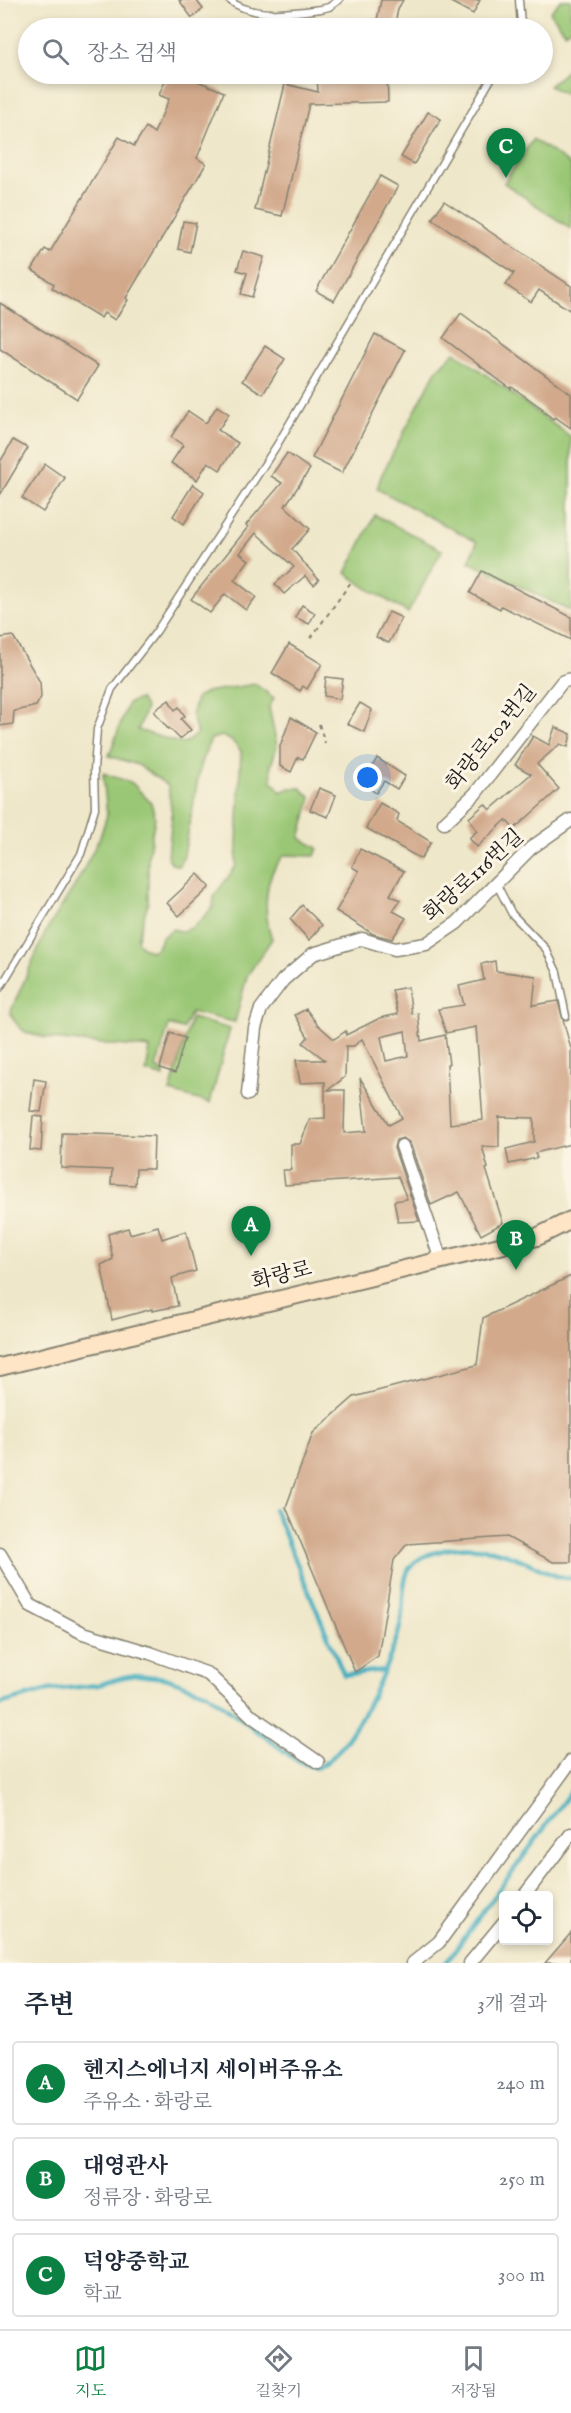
<!DOCTYPE html>
<html lang="ko">
<head>
<meta charset="utf-8">
<style>
  :root { --surface:#fff; --page:#f2f2f3; --text:#1f2937; --muted:#747a83; --line:#e0e1e3; --accent:#0b8043 }
  body { margin:0; font-family:"IM FELL English","Noto Serif KR",serif; background:var(--page); color:var(--text) }
  .controls { position:absolute; right:18px; bottom:18px; display:grid; overflow:hidden; border-radius:6px; box-shadow:0 3px 9px #0003 }
  .controls button { width:54px; height:54px; display:grid; place-items:center; padding:0; border:0; border-bottom:2px solid var(--line); background:var(--surface); color:var(--text); font:30px sans-serif }
  .you { position:absolute; left:368px; top:778px; width:21px; height:21px; margin:-15px; border:4px solid #fff; border-radius:50%; background:#1a73e8; box-shadow:0 0 0 9px #1a73e833 }
  .badge { display:grid; place-items:center; width:39px; height:39px; border-radius:50%; background:var(--accent); color:#fff; font-size:20px; font-weight:700 }
  .pin { position:absolute; translate:-50% -50px; filter:drop-shadow(0 2px 3px #0008) }
  .pin::after { content:''; position:absolute; top:32px; width:21px; height:18px; background:inherit; clip-path:polygon(0 0,100% 0,50% 100%) }
  .list { margin:0; padding:0; list-style:none }
  h2 { display:flex; justify-content:space-between; align-items:center; height:78px; margin:0; padding:0 24px; font-size:26px }
  h2 small { font-size:20px; font-weight:400; color:var(--muted) }
  .list li { display:grid; grid-template-columns:39px 1fr auto; gap:18px; align-items:center; box-sizing:border-box; height:84px; margin:0 12px 12px; padding:0 12px; border:2px solid var(--line); border-radius:6px }
  .list b { display:block; font-size:22px; white-space:nowrap }
  .list p { margin:0; font-size:20px; white-space:nowrap; color:var(--muted) }
  .list em { font-size:20px; font-style:normal; color:var(--muted) }
  .icon { flex:none; width:33px; height:33px; fill:none; stroke:currentColor; stroke-width:2; stroke-linecap:round; stroke-linejoin:round }
  .map { position:relative; flex:none; width:571px; height:1963px; overflow:hidden }
  .search { position:absolute; background:var(--surface); box-shadow:0 3px 9px #0003; left:18px; right:18px; top:18px; height:66px; display:flex; align-items:center; gap:15px; box-sizing:border-box; padding:0 21px; border-radius:33px; color:var(--muted); font-size:22px }
  .sheet { height:366px; background:var(--surface) }
  nav { display:flex; justify-content:space-around; align-items:center; box-sizing:border-box; height:84px; border-top:2px solid var(--line); background:var(--surface); font-size:16px; color:var(--muted) }
  nav a { display:grid; justify-items:center; gap:3px }
  nav .on { color:var(--accent) }
  .map>svg:first-child { display:block }
</style>
</head>
<body>
<div class="map">
<svg width="571" height="1963" viewBox="0 0 571 1963">
  <rect width="100%" height="100%" fill="#fcf5e5"/>
  <filter id="ink" filterUnits="userSpaceOnUse"><feTurbulence type="fractalNoise" baseFrequency=".0167" numOctaves="2"/><feDisplacementMap in="SourceGraphic" scale="12" xChannelSelector="R" yChannelSelector="G"/><feConvolveMatrix kernelMatrix="1 2 1 2 8 2 1 2 1" color-interpolation-filters="sRGB"/></filter>
  <filter id="wash" filterUnits="userSpaceOnUse"><feTurbulence type="fractalNoise" baseFrequency=".008" numOctaves="4" result="noise"/><feDisplacementMap in="SourceGraphic" scale="24" xChannelSelector="R" yChannelSelector="G"/><feGaussianBlur stdDeviation="1.35" result="paint"/><feColorMatrix in="noise" values="0 0 0 0 0 0 0 0 0 0 0 0 0 0 0 0 0 1.4 0 .05"/><feComposite in="paint" operator="in"/></filter>
  <g filter="url(#wash)">
    <rect width="100%" height="100%" fill="#efe7c9"/>
    <g fill="#9ac774" stroke="#5b7248" stroke-width="1.5">
      <path d="M561,0H571V28L565,32L550,12Z"/>
      <path d="M571,67V97L549,86Z"/>
      <path d="M533,139L571,165V229L504,183Z"/>
      <path d="M455,352L571,437V611L469,562L477,542L377,489L381,476L436,371Z"/>
      <path d="M375,515L442,550L408,613L365,587L346,573Z"/>
      <path d="M255,684L274,698L269,707L277,746L271,766L272,781L281,792L289,788H301L311,798L300,838L318,848L315,856L285,855C263,874 263,913 272,939L247,976L235,1022L191,1012L183,1029L169,1025L156,1068L164,1072V1077L146,1072L150,1048C126,1045 41,1042 24,1031C17,1027 14,1020 10,1013L45,933L77,882L100,837L107,815L103,773L132,783L151,803L155,817L148,857V903L137,940L141,946L149,951L156,949L162,937L173,929C190,937 202,918 213,907L214,896L236,866L241,751L232,741L222,736L211,739L201,762L184,855L179,866L172,864L168,857L172,815L168,786L138,765L109,756L128,703L140,699L146,708L138,730L183,744L197,734L192,715L196,698L206,692Z"/>
      <path d="M191,1018L230,1029L210,1103L170,1092Z"/>
    </g>
    <g fill="none" stroke-linecap="round" stroke-linejoin="round">
      <g stroke="#41aebf" stroke-width="4.5">
        <path d="M274,1509L344,1675L383,1670"/>
        <path d="M0,1704L49,1690L98,1685L124,1677L136,1675L165,1678L207,1693L296,1760L315,1768C349,1759 391,1661 400,1627C404,1610 401,1583 409,1569C417,1556 436,1552 449,1549C481,1544 505,1552 533,1565C544,1571 558,1579 571,1578"/>
        <path d="M446,1963L571,1791"/>
      </g>
    </g>
    <g id="blocks">
      <g fill="#d2a98b" fill-rule="evenodd">
        <path d="M179,0H196L203,9L192,18Z"/>
        <path d="M381,0H403L398,9L394,28L376,25Z"/>
        <path d="M447,0H480L473,14Z"/>
        <path d="M168,74H181L224,92L197,158L206,164L126,298L128,300L115,320L104,313L101,318L52,288L54,284L32,270L45,249L50,252L119,137L134,146L146,127L154,133L169,99L159,95Z"/>
        <path d="M387,74L388,102L309,104L282,216L255,210L285,84L318,92L317,75Z"/>
        <path d="M428,112L441,119L414,164L401,157Z"/>
        <path d="M380,176L398,186L334,301L316,291Z"/>
        <path d="M444,201L571,286V311L539,290L531,302L506,285L514,273L432,219Z"/>
        <path d="M183,221L196,223L190,252L178,249Z"/>
        <path d="M243,251L264,257L252,297L241,294L247,273L237,270Z"/>
        <path d="M0,303L98,366L77,399L0,349Z"/>
        <path d="M461,313L571,394V428L555,417L553,419L542,410L543,409L512,387L511,389L443,338Z"/>
        <path d="M375,334L405,350L342,473L312,458Z"/>
        <path d="M265,346L285,359L263,394L242,381Z"/>
        <path d="M217,406L229,414L218,430L238,443L220,470L208,462L197,480L171,463L183,445L171,437L188,411L206,423Z"/>
        <path d="M13,440L28,448L0,495V462Z"/>
        <path d="M287,453L310,469L285,506L310,529L292,549L319,580L314,585L305,576L284,594L275,584L294,567L256,533L240,553L249,560L234,580L256,597L246,610L225,594L210,613L191,599L248,527L246,525L282,483L271,476Z"/>
        <path d="M45,464L65,478L43,512L22,498Z"/>
        <path d="M193,484L204,492L184,524L173,516Z"/>
        <path d="M482,571L571,617V640L501,606L500,609L470,593Z"/>
        <path d="M302,605L315,613L309,624L295,617Z"/>
        <path d="M389,612L402,618L389,643L376,637Z"/>
        <path d="M13,636L40,682L41,697L36,706L14,711L13,724L0,726V638Z"/>
        <path d="M289,644L322,664L307,689L303,686L300,691L272,673Z"/>
        <path d="M326,677L343,679L340,699L324,696Z"/>
        <path d="M169,700L175,710L179,707L185,716L181,719L191,730L180,739L169,728L168,729L154,711Z"/>
        <path d="M360,703L372,710L364,732L347,724Z"/>
        <path d="M291,717L316,732L303,759L298,757L291,772L280,766V746Z"/>
        <path d="M555,727L571,734L568,747L560,744L537,764L559,789L514,829L506,820L477,847L469,838L477,831L469,818L485,804L490,810L531,774L515,765L533,736L549,745Z"/>
        <path d="M377,758L405,776L397,789L384,781L376,793L363,784Z"/>
        <path d="M319,788L336,795L328,817L310,810Z"/>
        <path d="M380,803L399,814L397,821L431,842L421,859L366,828Z"/>
        <path d="M360,849L404,871L390,895L400,900L393,911L406,918L392,939L373,934L336,911L359,871L352,867Z"/>
        <path d="M198,874L210,887L179,916L167,903Z"/>
        <path d="M302,905L322,925L309,940L290,919Z"/>
        <path d="M495,961L496,971L536,976L533,1005L558,1001L571,1049V1144L535,1153L537,1158L509,1164L506,1149L534,1142V1118L499,1117V1147L482,1146L488,1168L486,1169L503,1223L481,1235L459,1192L431,1205L410,1143L403,1138L396,1140L394,1148L419,1221L398,1222L394,1201L407,1199L398,1177L285,1185L283,1170H291V1144H300L310,1119L325,1118V1082L300,1083L296,1060H325L303,1043L308,1037L295,1015L306,1009L317,1024L334,1039L346,1031V1035L380,1018L398,1014L392,990L408,987L412,1014L418,1013L421,1041L445,1035L449,1064H447L450,1124L483,1120L476,1027L446,1033L438,1009L464,1005L459,986L484,980L481,964ZM405,1031L408,1056L386,1061L381,1037ZM362,1039L402,1118L389,1125L360,1078L366,1131L344,1133L345,1090H328L345,1077L346,1046H354Z"/>
        <path d="M170,1033L185,1038L175,1073L160,1068Z"/>
        <path d="M34,1079L46,1081L41,1112L30,1111Z"/>
        <path d="M33,1116L43,1117L41,1151L30,1150Z"/>
        <path d="M62,1133L154,1136L153,1169H136L135,1185L111,1184L112,1170L61,1168Z"/>
        <path d="M158,1226L162,1239L186,1231L196,1271L172,1278L178,1306L152,1311V1309L112,1320L101,1265L113,1259L108,1234L128,1228L130,1234Z"/>
        <path d="M571,1276V1562H553L507,1537L407,1544L394,1560L378,1656L355,1672L286,1507L313,1433L354,1397L477,1365L483,1318Z"/>
        <path d="M571,1933V1963H545Z"/>
      </g>
    </g>
  </g>
  <g filter="url(#ink)">
    <use href="#blocks" fill-opacity="0" stroke="#868272" stroke-width="1.5"/>
    <g fill="none" stroke-linecap="round" stroke-linejoin="round">
      <defs>
        <g id="service">
          <path d="M229,0C253,19 292,13 321,9L329,7L339,0"/>
          <path d="M519,0L521,24L520,28"/>
          <path d="M496,883L512,914L546,949L557,972L566,1016"/>
          <path d="M0,988L81,854L95,808L94,770L97,729L112,689L156,632L277,445L494,74"/>
        </g>
        <g id="minor">
          <path d="M444,823L475,794L562,682L571,679"/>
          <path d="M248,1094L255,1028L261,1009L283,980L313,954L362,939L395,949L426,944L457,923L531,848L571,820"/>
          <path d="M402,1146L441,1260"/>
          <path d="M0,1554L30,1605L83,1633L150,1653L208,1674L253,1717L318,1762"/>
          <path d="M524,1896L571,1834"/>
          <path d="M413,1963L439,1942L571,1761"/>
          <path d="M470,1963L504,1922"/>
        </g>
        <path id="secondary" d="M0,1367L537,1237L571,1220"/>
      </defs>
      <use href="#service" stroke="#868272" stroke-width="9"/>
      <use href="#minor" stroke="#868272" stroke-width="15"/>
      <use href="#secondary" stroke="#868272" stroke-width="20"/>
      <g stroke="#868272" stroke-width="2" stroke-dasharray="4.5 4.5" stroke-linecap="butt">
        <path d="M311,638L351,582"/>
        <path d="M319,724L325,743"/>
      </g>
      <use href="#service" stroke="#fff" stroke-width="6"/>
      <use href="#minor" stroke="#fff" stroke-width="12"/>
      <use href="#secondary" stroke="#fde5c5" stroke-width="16"/>
    </g>
  </g>
  <g text-anchor="middle" dominant-baseline="central" stroke-width="6" stroke-linejoin="round" paint-order="stroke">
    <g font-size="21" fill="#1c1c1c" stroke="#fcf5e5">
      <text transform="translate(492 738) rotate(-51)">화랑로102번길</text>
      <text transform="translate(474 876) rotate(-42)">화랑로116번길</text>
      <text transform="translate(282 1276) rotate(-14)">화랑로</text>
    </g>
  </g>
</svg>
<div class="controls">
<button><svg class="icon" aria-label="locate" viewBox="0 0 24 24"><circle cx="12" cy="12" r="6"/><path d="M12 2v4M12 18v4M2 12h4M18 12h4"/></svg></button>
</div>
<div class="you"></div>
<div class="pin badge" style="left:251px;top:1256px">A</div>
<div class="pin badge" style="left:516px;top:1270px">B</div>
<div class="pin badge" style="left:506px;top:178px">C</div>
<div class="search"><svg class="icon" aria-label="search" viewBox="0 0 24 24"><circle cx="10" cy="10" r="6"/><path d="M15 15l6 6"/></svg>장소 검색</div>
</div>
<section class="sheet">
<h2>주변<small>3개 결과</small></h2>
<ul class="list">
<li><span class="badge">A</span><div><b>헨지스에너지 세이버주유소</b><p>주유소 · 화랑로</p></div><em>240 m</em></li>
<li><span class="badge">B</span><div><b>대영관사</b><p>정류장 · 화랑로</p></div><em>250 m</em></li>
<li><span class="badge">C</span><div><b>덕양중학교</b><p>학교</p></div><em>300 m</em></li>
</ul>
</section>
<nav>
<a class="on"><svg class="icon" aria-label="map" viewBox="0 0 24 24"><path d="M3 6l6-2 6 2 6-2v14l-6 2-6-2-6 2zM9 4v14M15 6v14"/></svg>지도</a>
<a><svg class="icon" aria-label="directions" viewBox="0 0 24 24"><path d="M12 3l9 9-9 9-9-9zM9 14v-3h6M13 9l2 2-2 2"/></svg>길찾기</a>
<a><svg class="icon" aria-label="saved" viewBox="0 0 24 24"><path d="M7 4h10v16l-5-4-5 4z"/></svg>저장됨</a>
</nav>
</body>
</html>
